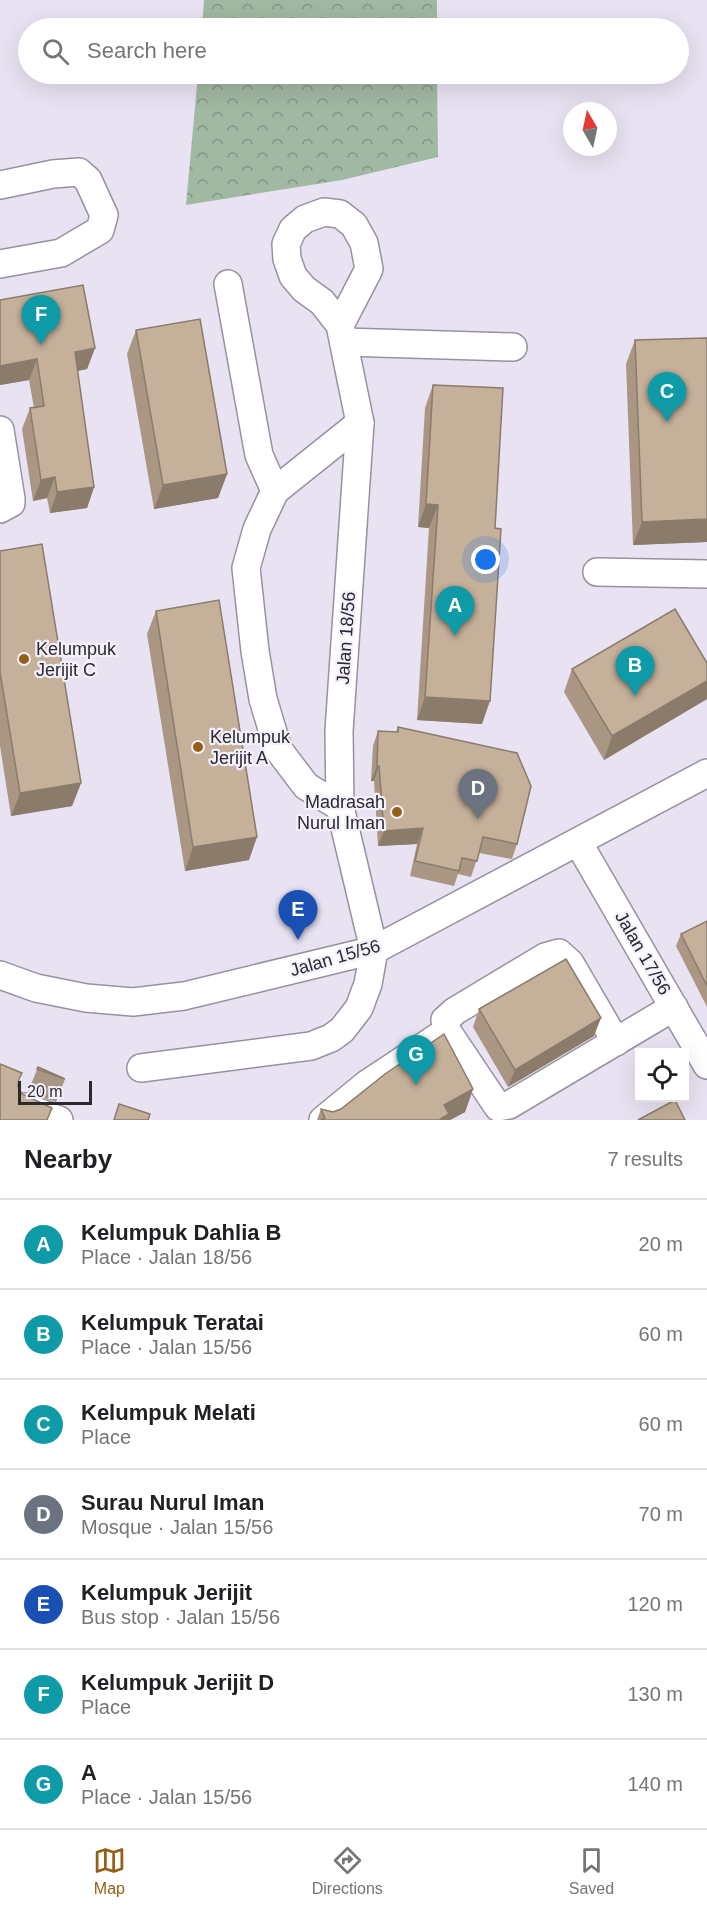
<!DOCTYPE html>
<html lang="en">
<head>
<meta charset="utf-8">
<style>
  :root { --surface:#fff; --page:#f2f2f2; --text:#202124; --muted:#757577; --line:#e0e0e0; --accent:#956016 }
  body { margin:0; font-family:Helvetica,sans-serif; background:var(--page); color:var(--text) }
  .controls { position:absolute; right:18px; bottom:18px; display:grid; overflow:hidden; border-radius:0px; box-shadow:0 6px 24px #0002 }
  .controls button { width:54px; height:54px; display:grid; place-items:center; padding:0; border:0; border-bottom:2px solid var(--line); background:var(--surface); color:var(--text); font:30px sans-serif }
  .compass { position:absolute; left:563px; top:102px; width:54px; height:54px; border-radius:50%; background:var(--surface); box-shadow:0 6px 24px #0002; rotate:351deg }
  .scale { position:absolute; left:18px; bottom:15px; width:74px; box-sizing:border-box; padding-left:6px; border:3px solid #2b292f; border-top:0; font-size:16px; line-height:21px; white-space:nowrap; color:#2b292f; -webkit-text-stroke:4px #f5f0fd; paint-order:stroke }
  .you { position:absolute; left:486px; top:560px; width:21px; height:21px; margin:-15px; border:4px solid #fff; border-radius:50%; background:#1a73e8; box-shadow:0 0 0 9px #1a73e833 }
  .badge { display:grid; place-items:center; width:39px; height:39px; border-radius:50%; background:var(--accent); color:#fff; font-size:20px; font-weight:700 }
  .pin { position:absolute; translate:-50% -50px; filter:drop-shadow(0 2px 3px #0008) }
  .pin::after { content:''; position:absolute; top:32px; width:21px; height:18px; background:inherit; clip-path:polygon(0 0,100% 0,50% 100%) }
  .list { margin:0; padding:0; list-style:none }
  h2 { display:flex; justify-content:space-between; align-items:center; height:78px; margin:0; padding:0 24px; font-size:26px }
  h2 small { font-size:20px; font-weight:400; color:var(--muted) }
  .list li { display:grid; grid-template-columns:39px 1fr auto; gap:18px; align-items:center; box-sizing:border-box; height:90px; padding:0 24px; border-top:2px solid var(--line) }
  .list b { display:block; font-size:22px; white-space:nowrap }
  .list p { margin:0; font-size:20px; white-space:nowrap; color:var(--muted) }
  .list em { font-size:20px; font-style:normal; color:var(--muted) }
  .icon { flex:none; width:33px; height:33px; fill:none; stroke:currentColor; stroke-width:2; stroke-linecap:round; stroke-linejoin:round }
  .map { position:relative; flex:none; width:707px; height:1120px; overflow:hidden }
  .search { position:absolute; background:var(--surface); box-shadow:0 6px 24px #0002; left:18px; right:18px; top:18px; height:66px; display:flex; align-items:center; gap:15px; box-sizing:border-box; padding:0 21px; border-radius:33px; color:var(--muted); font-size:22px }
  .sheet { height:708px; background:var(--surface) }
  nav { display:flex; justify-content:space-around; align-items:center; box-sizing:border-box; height:84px; border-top:2px solid var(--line); background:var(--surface); font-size:16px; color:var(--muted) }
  nav a { display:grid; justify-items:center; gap:3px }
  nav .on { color:var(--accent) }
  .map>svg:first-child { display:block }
</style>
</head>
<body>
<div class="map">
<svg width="707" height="1120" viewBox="0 0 707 1120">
  <defs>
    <pattern id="forest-crowns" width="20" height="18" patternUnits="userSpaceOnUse" patternTransform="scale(1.5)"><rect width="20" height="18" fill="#a1b8a2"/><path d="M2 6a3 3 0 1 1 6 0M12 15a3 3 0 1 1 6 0" fill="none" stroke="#839684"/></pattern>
  </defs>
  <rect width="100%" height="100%" fill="#e8e2f2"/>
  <g fill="url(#forest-crowns)">
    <path d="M204,0H437V28H202Z"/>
    <path d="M198,74H437L438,157L342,180L186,205Z"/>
  </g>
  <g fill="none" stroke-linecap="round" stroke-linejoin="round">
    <defs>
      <g id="minor">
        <path d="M0,185L53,174L79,172L88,180L104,215L100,230L61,253L0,264"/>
        <path d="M228,284L259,455L275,491"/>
        <path d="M344,342L513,347"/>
        <path d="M0,509L11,503V499L0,430"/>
        <path d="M597,572L707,574"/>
        <path d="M340,807L306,786L278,749L263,699L255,651L246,568L257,529L275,491L360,423"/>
        <path d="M578,842L707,1065"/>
        <path d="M0,975L36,988L86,998L133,1002L184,996L374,950L707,773"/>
        <path d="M616,1042L570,963L559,953L545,957L455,1011L445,1020L447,1031L498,1107L509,1105L674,1007"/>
        <path d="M141,1068L311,1046L331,1038L342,1030L359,1008L368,984L374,950L340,807L339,731L360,423L340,325L322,302L304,289L293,276L287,259L286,244L293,229L305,219L324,212L340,214L354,225L364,243L369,269L340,325"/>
        <path d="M25,1107L59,1120"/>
        <path d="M323,1120L367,1084L447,1031"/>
      </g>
    </defs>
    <use href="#minor" stroke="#9791a0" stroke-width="30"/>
    <use href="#minor" stroke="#fff" stroke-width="27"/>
  </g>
  <g fill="#a99784">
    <path d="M0,300L95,348L87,369L77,371L94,487L87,508L50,513L47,498L33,501L22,429L30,408H34L29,380L0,385Z"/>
    <path d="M136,330L227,474L218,498L154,509L127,354Z"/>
    <path d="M635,340L707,542L633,545L626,364Z"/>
    <path d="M433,385L495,528L482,724L417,720L429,528L418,527L425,408Z"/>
    <path d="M0,551L81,783L72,806L11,816L0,746Z"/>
    <path d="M156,611L249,860L185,871L147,634Z"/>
    <path d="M572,669L707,699L604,760L564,692Z"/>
    <path d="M398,727L517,844L512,859L479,853L471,877L458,874L454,886L410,876L417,844L378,846L374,781H371L373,746L378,731L396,732Z"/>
    <path d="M707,921V1007L676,946L681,934Z"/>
    <path d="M479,1009L594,1036L508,1087L473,1027Z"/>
    <path d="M38,1067L65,1079L56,1102L28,1092Z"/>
    <path d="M473,1089L465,1112L450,1120H317L321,1109L333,1112Z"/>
  </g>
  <g fill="#8a7b6b">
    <path d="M95,348L87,369L67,373L75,352Z"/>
    <path d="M37,359L29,380L0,385V366Z"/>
    <path d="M227,474L218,498L154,509L163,485Z"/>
    <path d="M55,477L47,498L33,501L41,480Z"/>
    <path d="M94,487L87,508L50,513L57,492Z"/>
    <path d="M426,504L438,505L429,528L418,527Z"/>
    <path d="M707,519V542L633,545L642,522Z"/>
    <path d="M707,681V699L604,760L612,736Z"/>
    <path d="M425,697L490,701L482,724L417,720Z"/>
    <path d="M377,766H379L374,781H371Z"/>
    <path d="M81,783L72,806L11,816L20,793Z"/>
    <path d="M423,828L417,844L378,846L384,831Z"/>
    <path d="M257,837L249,860L185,871L193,847Z"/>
    <path d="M601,1018L594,1036L508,1087L515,1070Z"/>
    <path d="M473,1089L465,1112L450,1120H438L444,1105Z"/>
  </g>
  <g fill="#c5b099" stroke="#8a7b6b" stroke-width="1.5">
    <path d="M83,285L95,348L75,352L94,487L57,492L55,477L41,480L30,408L44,406L37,359L0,366V300Z"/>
    <path d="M200,319L227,474L163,485L136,330Z"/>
    <path d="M707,338V519L642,522L635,340Z"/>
    <path d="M433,385L503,388L495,528L501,529L490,701L425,697L438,505L426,504Z"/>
    <path d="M42,544L81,783L20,793L0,672V551Z"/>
    <path d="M219,600L257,837L193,847L156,611Z"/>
    <path d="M675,609L707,663V681L612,736L572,669Z"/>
    <path d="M398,727L517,753L531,786L517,844L483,837L477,861L462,858L459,871L415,861L423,828L384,831L379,766H377L378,731L398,732Z"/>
    <path d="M707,921V986L681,934Z"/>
    <path d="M566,959L601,1018L515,1070L479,1009Z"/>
    <path d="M444,1034L473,1089L444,1105L449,1114L439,1120H321L325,1118L321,1109L333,1112L341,1109L385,1074Z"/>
    <path d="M0,1064L22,1073L19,1079L18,1086L22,1094L52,1108L47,1120H0Z"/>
    <path d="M38,1067L65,1079L37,1069Z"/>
    <path d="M675,1100L685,1120H638Z"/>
    <path d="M119,1104L150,1114L148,1120H149H114Z"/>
  </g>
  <g fill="#956016" stroke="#f5f0fd" stroke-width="2">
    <circle cx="24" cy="659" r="6"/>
    <circle cx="198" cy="747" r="6"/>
    <circle cx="397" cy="812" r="6"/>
  </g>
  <g text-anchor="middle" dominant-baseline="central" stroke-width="4.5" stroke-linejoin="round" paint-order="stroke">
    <g font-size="18" fill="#2b292f" stroke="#f5f0fd">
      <text transform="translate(346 638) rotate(-86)">Jalan 18/56</text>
      <text transform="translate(643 953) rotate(60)">Jalan 17/56</text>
      <text transform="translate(335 958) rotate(-16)">Jalan 15/56</text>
    </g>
    <g font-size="18" fill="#2b292f" stroke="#f5f0fd" text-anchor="start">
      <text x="36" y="649">Kelumpuk<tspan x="36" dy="21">Jerijit C</tspan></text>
      <text x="210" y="737">Kelumpuk<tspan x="210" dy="21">Jerijit A</tspan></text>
      <text x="385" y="802" text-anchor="end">Madrasah<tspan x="385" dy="21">Nurul Iman</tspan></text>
    </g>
  </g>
</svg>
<div class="controls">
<button><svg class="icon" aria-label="locate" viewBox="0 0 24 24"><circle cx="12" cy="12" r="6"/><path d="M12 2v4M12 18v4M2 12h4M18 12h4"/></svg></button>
</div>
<svg class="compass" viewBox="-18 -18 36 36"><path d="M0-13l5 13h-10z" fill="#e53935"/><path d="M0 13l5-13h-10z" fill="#757577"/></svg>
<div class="scale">20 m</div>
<div class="you"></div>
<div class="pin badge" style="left:455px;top:636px;background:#0f9aa8">A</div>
<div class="pin badge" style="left:635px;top:696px;background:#0f9aa8">B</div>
<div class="pin badge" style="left:667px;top:422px;background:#0f9aa8">C</div>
<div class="pin badge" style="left:478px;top:819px;background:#6b7280">D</div>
<div class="pin badge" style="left:298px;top:940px;background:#1a4fb4">E</div>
<div class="pin badge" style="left:41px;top:345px;background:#0f9aa8">F</div>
<div class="pin badge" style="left:416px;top:1085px;background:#0f9aa8">G</div>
<div class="search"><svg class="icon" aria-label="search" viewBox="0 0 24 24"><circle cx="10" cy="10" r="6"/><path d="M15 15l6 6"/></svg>Search here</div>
</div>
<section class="sheet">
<h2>Nearby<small>7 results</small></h2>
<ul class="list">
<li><span class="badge" style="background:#0f9aa8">A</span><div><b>Kelumpuk Dahlia B</b><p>Place · Jalan 18/56</p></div><em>20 m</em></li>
<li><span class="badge" style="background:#0f9aa8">B</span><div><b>Kelumpuk Teratai</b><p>Place · Jalan 15/56</p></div><em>60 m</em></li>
<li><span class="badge" style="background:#0f9aa8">C</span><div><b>Kelumpuk Melati</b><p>Place</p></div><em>60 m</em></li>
<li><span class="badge" style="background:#6b7280">D</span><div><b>Surau Nurul Iman</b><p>Mosque · Jalan 15/56</p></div><em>70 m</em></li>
<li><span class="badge" style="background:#1a4fb4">E</span><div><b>Kelumpuk Jerijit</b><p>Bus stop · Jalan 15/56</p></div><em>120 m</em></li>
<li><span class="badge" style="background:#0f9aa8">F</span><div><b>Kelumpuk Jerijit D</b><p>Place</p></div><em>130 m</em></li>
<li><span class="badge" style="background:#0f9aa8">G</span><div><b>A</b><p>Place · Jalan 15/56</p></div><em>140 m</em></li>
</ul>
</section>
<nav>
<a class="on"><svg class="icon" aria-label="map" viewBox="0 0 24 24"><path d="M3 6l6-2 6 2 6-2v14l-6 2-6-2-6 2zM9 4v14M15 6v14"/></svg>Map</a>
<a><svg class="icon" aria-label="directions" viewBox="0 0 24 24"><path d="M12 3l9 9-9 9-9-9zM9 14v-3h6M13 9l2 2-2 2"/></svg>Directions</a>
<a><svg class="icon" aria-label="saved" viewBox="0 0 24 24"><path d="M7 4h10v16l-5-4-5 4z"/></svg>Saved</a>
</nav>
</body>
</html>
